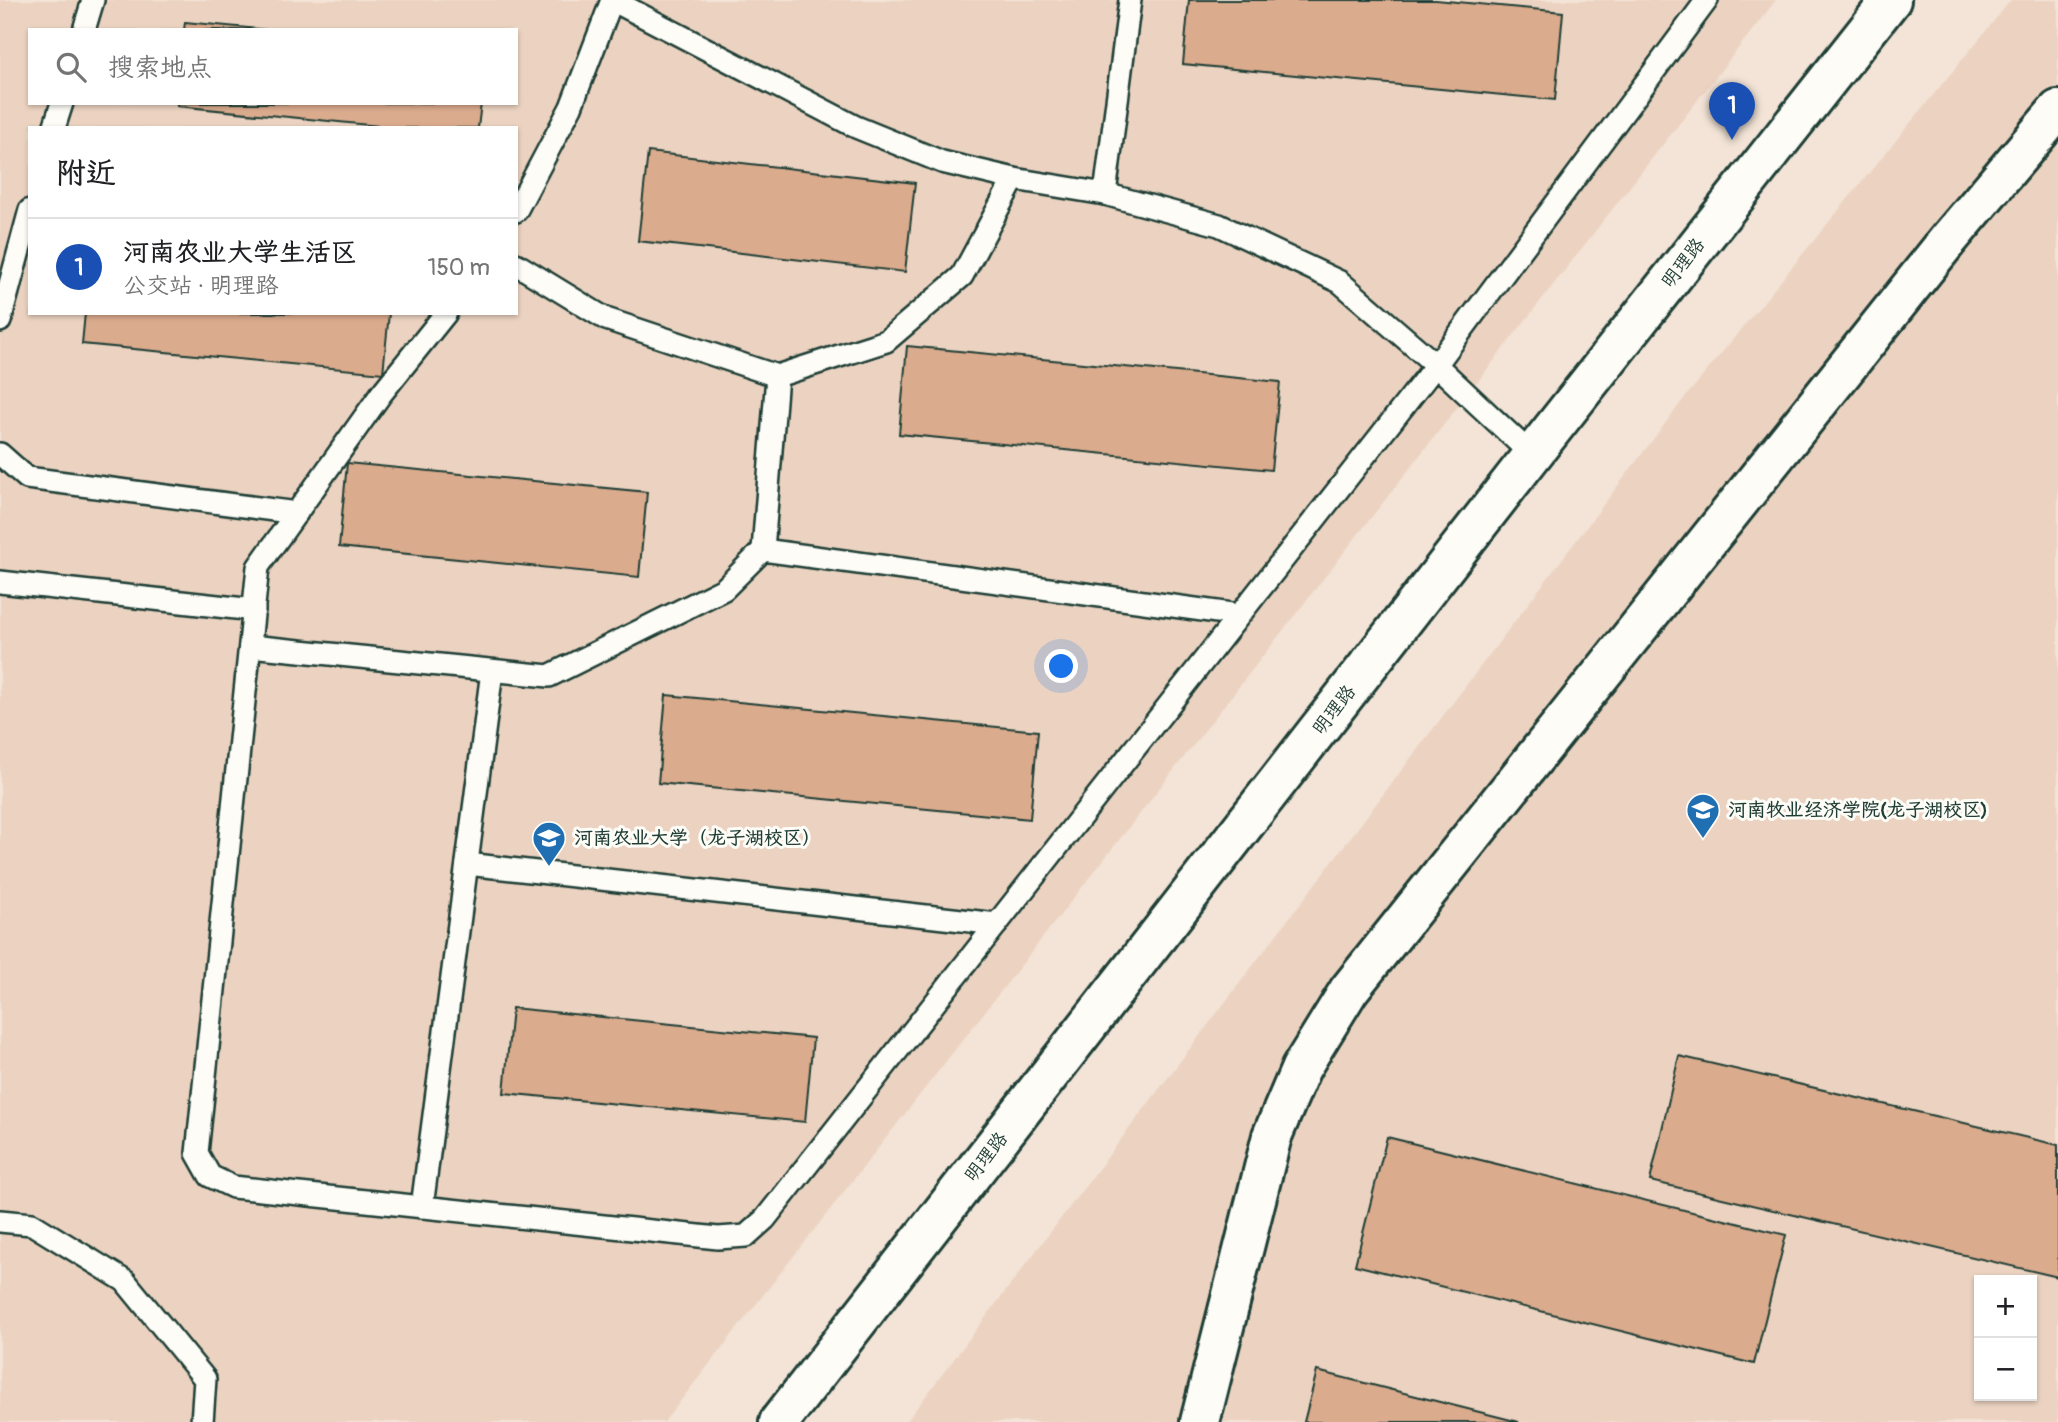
<!DOCTYPE html>
<html lang="zh">
<head>
<meta charset="utf-8">
<style>
  :root { --surface:#fff; --page:#f6f6f6; --text:#202124; --muted:#757577; --line:#e0e0e0; --accent:#1f6fb2 }
  body { margin:0; font-family:Pangolin,"LXGW WenKai TC",sans-serif; background:var(--page); color:var(--text) }
  .controls { position:absolute; right:21px; bottom:21px; display:grid; overflow:hidden; border-radius:0px; box-shadow:0 2px 5px #0004 }
  .controls button { width:63px; height:63px; display:grid; place-items:center; padding:0; border:0; border-bottom:2px solid var(--line); background:var(--surface); color:var(--text); font:35px sans-serif }
  .you { position:absolute; left:1062px; top:667px; width:24px; height:24px; margin:-18px; border:5px solid #fff; border-radius:50%; background:#1a73e8; box-shadow:0 0 0 10px #1a73e833 }
  .badge { display:grid; place-items:center; width:46px; height:46px; border-radius:50%; background:var(--accent); color:#fff; font-size:23px; font-weight:700 }
  .pin { position:absolute; translate:-50% -58px; filter:drop-shadow(0 2px 4px #0008) }
  .pin::after { content:''; position:absolute; top:37px; width:24px; height:21px; background:inherit; clip-path:polygon(0 0,100% 0,50% 100%) }
  .list { margin:0; padding:0; list-style:none }
  h2 { display:flex; justify-content:space-between; align-items:center; height:91px; margin:0; padding:0 28px; font-size:30px }
  h2 small { font-size:23px; font-weight:400; color:var(--muted) }
  .list li { display:grid; grid-template-columns:46px 1fr auto; gap:21px; align-items:center; box-sizing:border-box; height:98px; padding:0 28px; border-top:2px solid var(--line) }
  .list b { display:block; font-size:26px; white-space:nowrap }
  .list p { margin:0; font-size:23px; white-space:nowrap; color:var(--muted) }
  .list em { font-size:23px; font-style:normal; color:var(--muted) }
  .icon { flex:none; width:38px; height:38px; fill:none; stroke:currentColor; stroke-width:2; stroke-linecap:round; stroke-linejoin:round }
  .map { position:relative; flex:none; width:2058px; height:1422px; overflow:hidden }
  .search { position:absolute; background:var(--surface); box-shadow:0 2px 5px #0004; left:28px; top:28px; width:490px; height:77px; display:flex; align-items:center; gap:18px; box-sizing:border-box; padding:0 24px; border-radius:0px; color:var(--muted); font-size:26px }
  .panel { position:absolute; background:var(--surface); box-shadow:0 2px 5px #0004; left:28px; top:126px; width:490px; height:189px; border-radius:0px }
  .map>svg:first-child { display:block }
</style>
</head>
<body>
<div class="map">
<svg width="2058" height="1422" viewBox="0 0 2058 1422">
  <rect width="100%" height="100%" fill="#f3e4d7"/>
  <filter id="ink" filterUnits="userSpaceOnUse"><feTurbulence type="fractalNoise" baseFrequency=".0143" numOctaves="2"/><feDisplacementMap in="SourceGraphic" scale="14" xChannelSelector="R" yChannelSelector="G"/><feConvolveMatrix kernelMatrix="1 2 1 2 8 2 1 2 1" color-interpolation-filters="sRGB"/></filter>
  <g filter="url(#ink)">
    <g fill="#ecd3c1" fill-rule="evenodd">
      <path d="M0,0H1776L664,1422H0ZM30,30H516V103H30ZM30,128H516V313H30Z"/>
      <path d="M2011,0H2058V1422H906L1683,400ZM1979,1280H2032V1396H1979Z"/>
    </g>
    <g fill="#dbab8d" stroke="#1f3d34" stroke-width="2">
      <path d="M1189,0H1436L1563,12L1555,100L1183,64Z"/>
      <path d="M185,22L268,30H184Z"/>
      <path d="M177,103H481L478,128H399L177,106Z"/>
      <path d="M648,152L915,183L905,272L638,241Z"/>
      <path d="M85,313H389L383,373L82,344Z"/>
      <path d="M907,346L1280,382L1271,470L899,434Z"/>
      <path d="M347,463L647,492L639,577L339,547Z"/>
      <path d="M666,695L1038,731L1030,819L658,783Z"/>
      <path d="M512,1008L813,1038L805,1122L504,1093Z"/>
      <path d="M1679,1056L2058,1145V1277L1650,1181Z"/>
      <path d="M1387,1137L1786,1235L1754,1364L1355,1265Z"/>
      <path d="M1317,1371L1519,1422H1304Z"/>
    </g>
    <g fill="none" stroke-linecap="round" stroke-linejoin="round">
      <defs>
        <g id="service">
          <path d="M612,0L856,127L942,162L1014,179L1105,194L1219,225L1340,282L1436,365L1532,455"/>
          <path d="M84,30L93,0"/>
          <path d="M54,128L62,103"/>
          <path d="M1105,194L1130,0"/>
          <path d="M516,211L571,107L612,0"/>
          <path d="M516,264L606,319L777,376L763,550"/>
          <path d="M446,313L381,394L258,567L197,1153L210,1176L233,1187L718,1238L746,1236L765,1219L1436,365L1707,0"/>
          <path d="M0,321L30,210"/>
          <path d="M777,376L886,341L962,276L1014,179"/>
          <path d="M0,454L27,478L297,513"/>
          <path d="M0,582L254,610"/>
          <path d="M250,646L549,676L724,589L763,550L1239,615"/>
          <path d="M467,864L997,924"/>
          <path d="M422,1207L492,671"/>
          <path d="M0,1221L32,1224L125,1281L205,1379L202,1422"/>
        </g>
        <g id="minor">
          <path d="M779,1422L1532,455L1891,0"/>
          <path d="M1200,1422L1272,1136L1301,1068L1349,990L1948,240L2058,110"/>
        </g>
      </defs>
      <use href="#service" stroke="#1f3d34" stroke-width="26"/>
      <use href="#minor" stroke="#1f3d34" stroke-width="44"/>
      <use href="#service" stroke="#fdfcf7" stroke-width="21"/>
      <use href="#minor" stroke="#fdfcf7" stroke-width="38"/>
    </g>
  </g>
  <defs>
    <symbol id="university-pin" viewBox="-11 -11 22 30"><path d="M0 17L-7.5 6A9.5 9.5 0 1 1 7.5 6Z" fill="#1f6fb2" stroke="#fdfcf7"/><path d="M0-5L7-2L0 1L-7-2ZM-4 1L0 2.5L4 1V4Q0 6-4 4Z" fill="#fff"/></symbol>
  </defs>
  <g fill-rule="evenodd">
    <use href="#university-pin" x="1684" y="791" width="38" height="52"/>
    <use href="#university-pin" x="530" y="819" width="38" height="52"/>
  </g>
  <g text-anchor="middle" dominant-baseline="central" stroke-width="6" stroke-linejoin="round" paint-order="stroke">
    <g font-size="19" fill="#1f3d34" stroke="#fdfcf7">
      <text transform="translate(1683 263) rotate(-52)">明理路</text>
      <text transform="translate(1334 710) rotate(-52)">明理路</text>
      <text transform="translate(986 1157) rotate(-52)">明理路</text>
    </g>
    <g font-size="19" font-weight="bold" fill="#1f3d34" stroke="#fdfcf7" text-anchor="start">
      <text x="1728" y="810">河南牧业经济学院(龙子湖校区)</text>
      <text x="574" y="838">河南农业大学（龙子湖校区）</text>
    </g>
  </g>
</svg>
<div class="controls">
<button>+</button>
<button>−</button>
</div>
<div class="you"></div>
<div class="pin badge" style="left:1732px;top:140px;background:#1a4fb4">1</div>
<div class="search"><svg class="icon" aria-label="search" viewBox="0 0 24 24"><circle cx="10" cy="10" r="6"/><path d="M15 15l6 6"/></svg>搜索地点</div>
<section class="panel">
<h2>附近<small></small></h2>
<ul class="list">
<li><span class="badge" style="background:#1a4fb4">1</span><div><b>河南农业大学生活区</b><p>公交站 · 明理路</p></div><em>150 m</em></li>
</ul>
</section>
</div>
</body>
</html>
